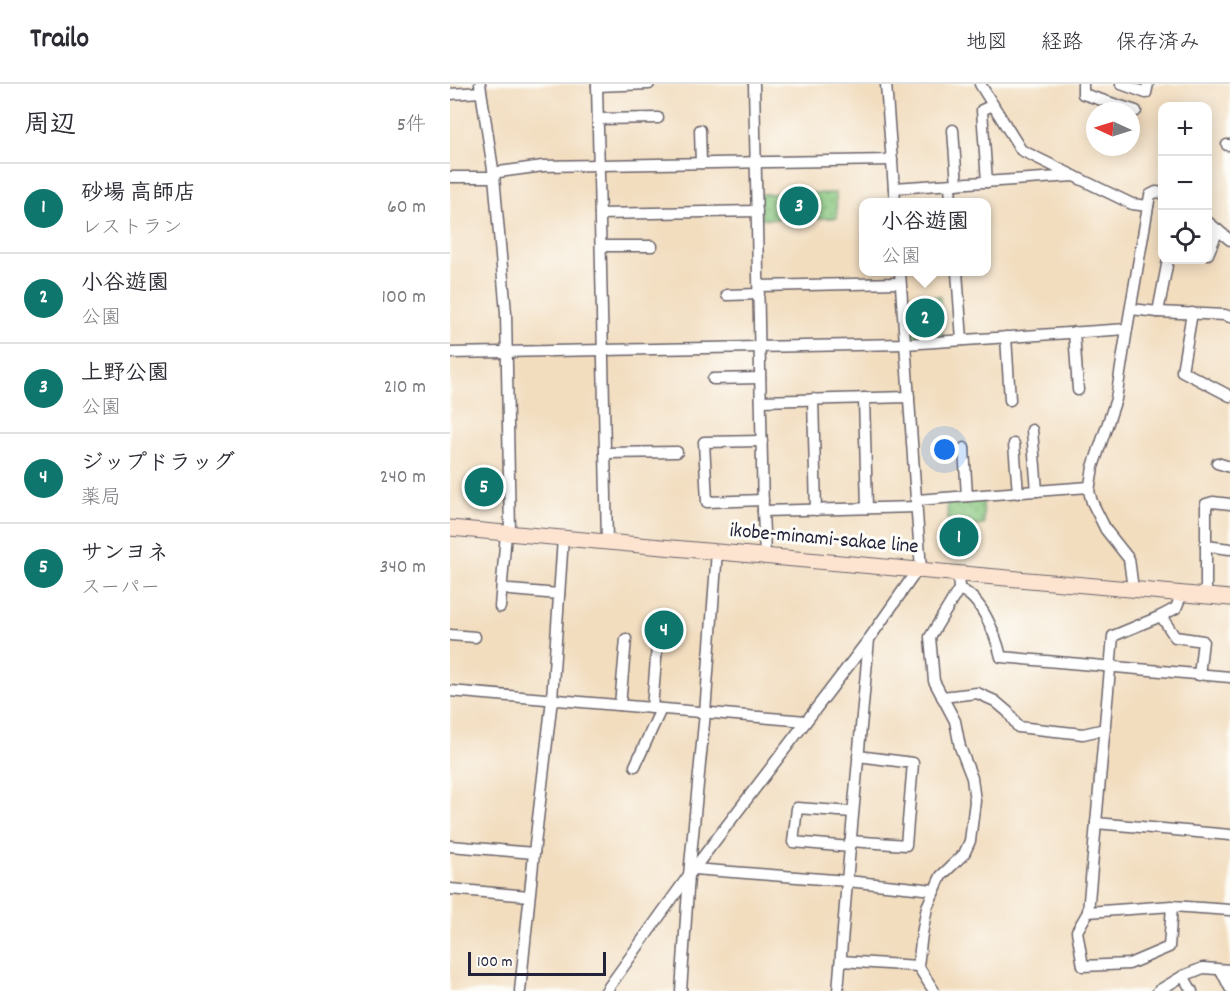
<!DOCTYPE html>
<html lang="ja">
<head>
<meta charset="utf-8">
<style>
  :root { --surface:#fff; --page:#f7f7f7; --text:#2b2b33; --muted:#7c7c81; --line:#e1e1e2; --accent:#0f766e }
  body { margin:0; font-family:Dekko,"Klee One",sans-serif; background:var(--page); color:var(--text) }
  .controls { position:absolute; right:18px; top:18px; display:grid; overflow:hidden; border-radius:12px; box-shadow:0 3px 15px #0003 }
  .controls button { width:54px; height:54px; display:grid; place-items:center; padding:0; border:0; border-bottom:2px solid var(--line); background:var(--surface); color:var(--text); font:30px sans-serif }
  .compass { position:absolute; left:636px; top:18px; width:54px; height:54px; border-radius:50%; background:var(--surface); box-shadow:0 3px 15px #0003; rotate:274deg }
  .scale { position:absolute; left:18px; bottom:15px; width:138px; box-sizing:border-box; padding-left:6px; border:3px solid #22223b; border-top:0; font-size:16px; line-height:21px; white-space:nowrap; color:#22223b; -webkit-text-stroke:4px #fdfcf7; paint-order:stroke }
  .you { position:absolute; left:495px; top:366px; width:21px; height:21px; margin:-15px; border:4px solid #fff; border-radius:50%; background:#1a73e8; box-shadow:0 0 0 9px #1a73e833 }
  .badge { display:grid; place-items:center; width:39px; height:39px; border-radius:50%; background:var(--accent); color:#fff; font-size:20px; font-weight:700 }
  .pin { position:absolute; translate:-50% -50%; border:3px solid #fff; box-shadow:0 2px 6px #0006 }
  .popup { position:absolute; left:409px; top:114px; width:132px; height:78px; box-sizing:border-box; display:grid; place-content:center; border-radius:12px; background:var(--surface); filter:drop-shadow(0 2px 4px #0005); font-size:20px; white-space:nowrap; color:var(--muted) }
  .popup b { font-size:22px; color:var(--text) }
  .popup::after { content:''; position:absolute; left:50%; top:100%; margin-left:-12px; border:12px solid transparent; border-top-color:var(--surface) }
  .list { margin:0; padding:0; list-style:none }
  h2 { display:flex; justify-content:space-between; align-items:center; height:78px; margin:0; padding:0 24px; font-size:26px }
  h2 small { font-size:20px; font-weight:400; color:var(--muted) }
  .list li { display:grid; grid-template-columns:39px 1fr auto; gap:18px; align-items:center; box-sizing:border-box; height:90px; padding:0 24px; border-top:2px solid var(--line) }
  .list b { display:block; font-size:22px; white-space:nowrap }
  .list p { margin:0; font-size:20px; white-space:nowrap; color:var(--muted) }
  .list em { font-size:20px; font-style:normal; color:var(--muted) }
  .icon { flex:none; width:33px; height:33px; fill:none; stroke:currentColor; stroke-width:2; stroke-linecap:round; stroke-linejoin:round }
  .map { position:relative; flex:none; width:780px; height:907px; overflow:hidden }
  header { display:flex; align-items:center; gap:36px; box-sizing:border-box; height:84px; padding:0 30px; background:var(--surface); border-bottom:2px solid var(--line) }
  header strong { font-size:28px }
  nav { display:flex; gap:33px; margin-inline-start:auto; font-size:21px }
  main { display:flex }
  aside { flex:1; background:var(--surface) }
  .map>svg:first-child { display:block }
</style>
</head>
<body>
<header>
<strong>Trailo</strong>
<nav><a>地図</a><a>経路</a><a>保存済み</a></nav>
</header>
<main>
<aside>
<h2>周辺<small>5件</small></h2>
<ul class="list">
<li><span class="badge">1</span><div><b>砂場 高師店</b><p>レストラン</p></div><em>60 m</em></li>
<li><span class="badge">2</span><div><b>小谷遊園</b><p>公園</p></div><em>100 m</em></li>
<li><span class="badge">3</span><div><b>上野公園</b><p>公園</p></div><em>210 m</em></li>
<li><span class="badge">4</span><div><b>ジップドラッグ</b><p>薬局</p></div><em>240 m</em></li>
<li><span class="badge">5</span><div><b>サンヨネ</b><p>スーパー</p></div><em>340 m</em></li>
</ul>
</aside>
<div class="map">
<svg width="780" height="907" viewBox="0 0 780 907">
  <defs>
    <pattern id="park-dots" width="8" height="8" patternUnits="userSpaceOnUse" patternTransform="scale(1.5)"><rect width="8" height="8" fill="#86c67d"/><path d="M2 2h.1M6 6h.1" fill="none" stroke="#6da068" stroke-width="1.8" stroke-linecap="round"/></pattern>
  </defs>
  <rect width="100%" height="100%" fill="#fdfcf7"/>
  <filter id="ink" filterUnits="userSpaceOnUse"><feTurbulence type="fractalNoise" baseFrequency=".0167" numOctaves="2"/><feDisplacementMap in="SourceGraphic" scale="12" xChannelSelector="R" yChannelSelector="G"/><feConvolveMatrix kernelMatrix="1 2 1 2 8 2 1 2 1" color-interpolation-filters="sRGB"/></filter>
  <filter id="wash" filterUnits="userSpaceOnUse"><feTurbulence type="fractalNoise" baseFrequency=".008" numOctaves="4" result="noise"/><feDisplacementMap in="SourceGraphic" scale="24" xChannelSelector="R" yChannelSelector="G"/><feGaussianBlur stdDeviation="1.35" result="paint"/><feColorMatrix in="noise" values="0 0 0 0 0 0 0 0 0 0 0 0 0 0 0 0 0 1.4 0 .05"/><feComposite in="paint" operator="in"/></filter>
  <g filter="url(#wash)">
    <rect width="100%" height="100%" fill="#f2ddbf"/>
    <g fill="url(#park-dots)" stroke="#54745c" stroke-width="1.5">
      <path d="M386,109L387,134L311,135L310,110Z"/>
      <path d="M490,212L493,254L460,256L456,215Z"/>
      <path d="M533,416L534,441L498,444L497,419Z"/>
    </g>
  </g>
  <g filter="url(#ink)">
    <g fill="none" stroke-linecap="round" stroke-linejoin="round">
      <defs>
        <g id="street">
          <path d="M30,0L44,92L56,229L60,449"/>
          <path d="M147,0L157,458"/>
          <path d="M304,0L313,427L315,472"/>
          <path d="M436,0L445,118"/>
          <path d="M530,0L571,66L624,92"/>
          <path d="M633,0V10L686,27"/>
          <path d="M671,0L696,9L698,0"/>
          <path d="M147,2L199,0"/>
          <path d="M0,10L31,8"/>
          <path d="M148,35L208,34"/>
          <path d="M250,46L251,79"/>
          <path d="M503,46L507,100"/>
          <path d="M777,61H780"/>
          <path d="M0,93H40L49,88L93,82L442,76"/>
          <path d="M537,98L532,26L543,21"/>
          <path d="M500,101L501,118"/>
          <path d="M444,104L624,92L682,120L698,122"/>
          <path d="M150,130L307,127"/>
          <path d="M758,138L780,156"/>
          <path d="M151,162H202"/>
          <path d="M758,170L768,146"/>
          <path d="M450,188L471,486"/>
          <path d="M507,188L512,256"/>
          <path d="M309,202L450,199"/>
          <path d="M277,211L309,210"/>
          <path d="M681,225L708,228L775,231L780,233"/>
          <path d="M708,228L718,176"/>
          <path d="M742,229L732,287L780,312"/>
          <path d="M624,248L628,306"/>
          <path d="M556,253L560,316"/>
          <path d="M0,269L455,260L677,245"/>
          <path d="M263,295L310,294"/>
          <path d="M414,314L417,424"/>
          <path d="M363,315L366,426"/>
          <path d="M311,317L459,313"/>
          <path d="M582,346L587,407"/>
          <path d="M312,357L254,358L257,418L313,416"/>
          <path d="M564,360L568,409"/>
          <path d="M514,364L517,412"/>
          <path d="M155,369L227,368"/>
          <path d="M767,379L780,383"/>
          <path d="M467,416L639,403"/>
          <path d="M313,427L467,423"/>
          <path d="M756,462L780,465"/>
          <path d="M52,503L60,506L109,510"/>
          <path d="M509,505C532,513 546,552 551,573L780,593"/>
          <path d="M683,505L679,475L656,446L642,418L639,407L643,383L666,315L677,245L700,111L706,108L712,109"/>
          <path d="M732,510L726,524L711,532L663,552L646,739L780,751"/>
          <path d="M756,512V420L763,418L780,420"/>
          <path d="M50,523L56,449"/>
          <path d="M711,532L725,553L753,557L749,591"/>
          <path d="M0,551L25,553"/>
          <path d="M0,607L356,637"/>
          <path d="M492,613L527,609L545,617L558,628L568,643L633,650L655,645"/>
          <path d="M170,621L176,555"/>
          <path d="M202,624L208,550"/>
          <path d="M185,682L211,625"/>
          <path d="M400,757L456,761L463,679L408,672"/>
          <path d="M0,762L84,769"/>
          <path d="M400,763L343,758L347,724L403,728"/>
          <path d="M244,785L397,797L484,806"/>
          <path d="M0,805L79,812"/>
          <path d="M722,822L719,863L679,880L633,882L627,847L638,828L722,822L780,826"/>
          <path d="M638,828L646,739"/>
          <path d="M391,877L468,882"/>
          <path d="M771,886L780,904"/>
          <path d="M733,892L742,907"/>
          <path d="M70,907L84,769L102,615L113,454"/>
          <path d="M156,907L239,791L419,555L468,485"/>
          <path d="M231,907L239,791L255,629L267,467"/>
          <path d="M388,907L397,797L419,555"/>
          <path d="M484,907L468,882L472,850L477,823L491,792L514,770L520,757L525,717L522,694L510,663L505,637L484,597L480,553L509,505L508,489"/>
          <path d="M708,907L733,892L753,884L780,886"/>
        </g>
        <path id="secondary" d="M0,444L780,514"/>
      </defs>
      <use href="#street" stroke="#6b6369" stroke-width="13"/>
      <use href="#secondary" stroke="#6b6369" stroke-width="17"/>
      <use href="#street" stroke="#fff" stroke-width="10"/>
      <use href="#secondary" stroke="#fde4d1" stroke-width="15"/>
    </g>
  </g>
  <g text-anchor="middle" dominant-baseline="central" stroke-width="6" stroke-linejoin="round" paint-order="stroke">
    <g font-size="21" fill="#22223b" stroke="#fdfcf7">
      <text transform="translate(374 456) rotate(5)">ikobe-minami-sakae line</text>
    </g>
  </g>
</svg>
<div class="controls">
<button>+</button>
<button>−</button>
<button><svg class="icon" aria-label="locate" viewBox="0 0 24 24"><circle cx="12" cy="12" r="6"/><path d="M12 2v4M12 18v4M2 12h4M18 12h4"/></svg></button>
</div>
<svg class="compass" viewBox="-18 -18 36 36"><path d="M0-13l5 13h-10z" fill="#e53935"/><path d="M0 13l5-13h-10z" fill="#7c7c81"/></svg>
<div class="scale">100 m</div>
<div class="you"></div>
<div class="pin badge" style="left:509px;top:453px">1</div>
<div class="pin badge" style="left:475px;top:234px">2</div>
<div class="popup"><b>小谷遊園</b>公園</div>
<div class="pin badge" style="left:349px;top:122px">3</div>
<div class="pin badge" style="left:214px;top:546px">4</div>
<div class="pin badge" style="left:34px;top:403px">5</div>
</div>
</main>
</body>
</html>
